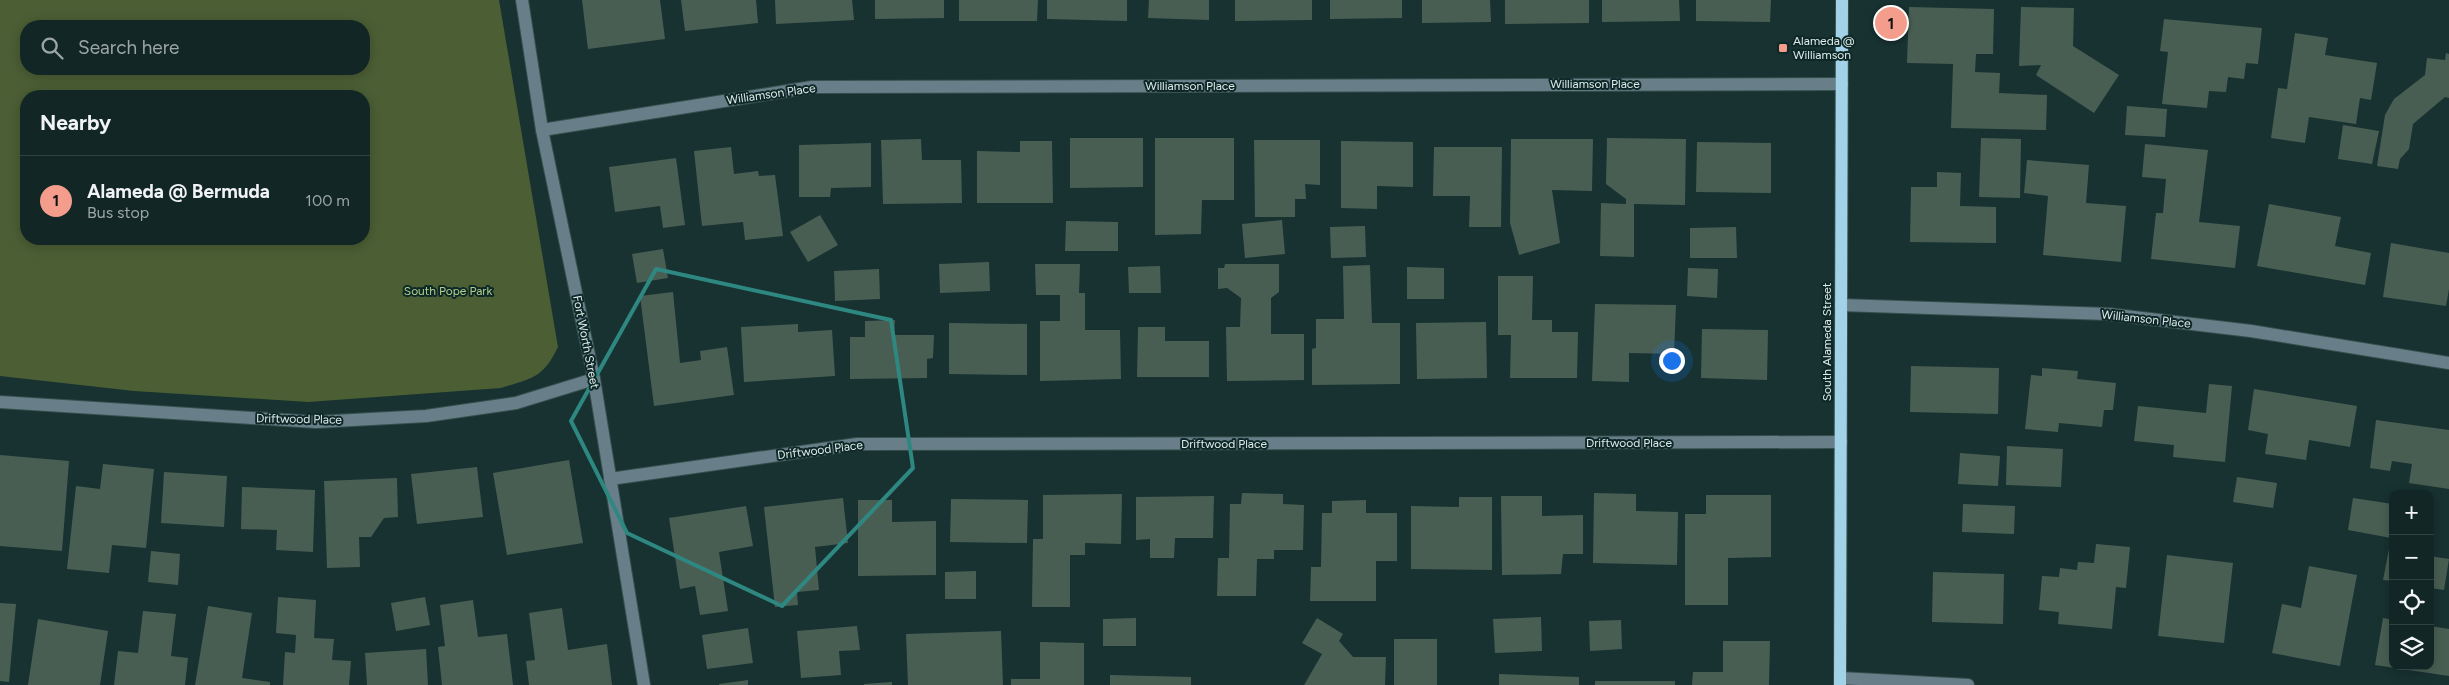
<!DOCTYPE html>
<html lang="en">
<head>
<meta charset="utf-8">
<style>
  :root { --surface:#112625; --page:#1a2e2d; --text:#f1f3f6; --muted:#9ca5a7; --line:#304342; --accent:#f49d8c }
  body { margin:0; font-family:Figtree,sans-serif; background:var(--page); color:var(--text) }
  .controls { position:absolute; right:15px; bottom:15px; display:grid; overflow:hidden; border-radius:10px; box-shadow:0 2px 12px #0003 }
  .controls button { width:45px; height:45px; display:grid; place-items:center; padding:0; border:0; border-bottom:1px solid var(--line); background:var(--surface); color:var(--text); font:25px sans-serif }
  .you { position:absolute; left:1671px; top:360px; width:18px; height:18px; margin:-12px; border:4px solid #fff; border-radius:50%; background:#1a73e8; box-shadow:0 0 0 8px #1a73e833 }
  .badge { display:grid; place-items:center; width:32px; height:32px; border-radius:50%; background:var(--accent); color:#111; font-size:16px; font-weight:700 }
  .pin { position:absolute; translate:-50% -50%; border:2px solid #fff; box-shadow:0 1px 5px #0006 }
  .list { margin:0; padding:0; list-style:none }
  h2 { display:flex; justify-content:space-between; align-items:center; height:65px; margin:0; padding:0 20px; font-size:21px }
  h2 small { font-size:16px; font-weight:400; color:var(--muted) }
  .list li { display:grid; grid-template-columns:32px 1fr auto; gap:15px; align-items:center; box-sizing:border-box; height:90px; padding:0 20px; border-top:1px solid var(--line) }
  .list b { display:block; font-size:19px; white-space:nowrap }
  .list p { margin:0; font-size:16px; white-space:nowrap; color:var(--muted) }
  .list em { font-size:16px; font-style:normal; color:var(--muted) }
  .icon { flex:none; width:28px; height:28px; fill:none; stroke:currentColor; stroke-width:2; stroke-linecap:round; stroke-linejoin:round }
  .map { position:relative; flex:none; width:2449px; height:685px; overflow:hidden }
  .search { position:absolute; background:var(--surface); box-shadow:0 2px 12px #0003; left:20px; top:20px; width:350px; height:55px; display:flex; align-items:center; gap:12px; box-sizing:border-box; padding:0 18px; border-radius:20px; color:var(--muted); font-size:19px }
  .panel { position:absolute; background:var(--surface); box-shadow:0 2px 12px #0003; left:20px; top:90px; width:350px; height:155px; border-radius:20px }
  .map>svg:first-child { display:block }
</style>
</head>
<body>
<div class="map">
<svg width="2449" height="685" viewBox="0 0 2449 685">
  <rect width="100%" height="100%" fill="#173231"/>
  <path fill="#4b5e34" fill-rule="evenodd" d="M0,0H499L558,347C543,378 533,378 501,388L308,402L134,391L0,376ZM26,26H364V69H26ZM26,96H364V239H26Z"/>
  <g fill="#495e53">
    <path d="M582,0H660L665,39L588,49Z"/>
    <path d="M681,0H756L758,23L685,31Z"/>
    <path d="M775,0H852L854,20L776,24Z"/>
    <path d="M875,0H944V18L875,19Z"/>
    <path d="M959,0H1038L1037,21H959Z"/>
    <path d="M1047,0H1127V21L1047,19Z"/>
    <path d="M1149,0H1209V20L1148,18Z"/>
    <path d="M1235,0H1312V20L1235,21Z"/>
    <path d="M1330,0H1402V18L1330,19Z"/>
    <path d="M1422,0H1490L1491,22L1422,23Z"/>
    <path d="M1505,0H1589V23L1505,24Z"/>
    <path d="M1602,0H1679L1680,21L1602,22Z"/>
    <path d="M1696,0H1771L1770,22L1696,21Z"/>
    <path d="M1909,7L1994,9L1993,54H1976L1975,72L2000,73L1999,93L2047,95L2046,130L1951,128L1953,64L1907,63Z"/>
    <path d="M2021,7L2074,8L2073,46L2119,75L2094,113L2036,75L2041,65L2019,66Z"/>
    <path d="M2164,19L2262,28L2258,64L2246,63L2244,79L2228,77L2226,92L2209,91L2207,108L2162,104L2168,52L2160,51Z"/>
    <path d="M2295,33L2328,38L2325,55L2377,63L2371,100L2360,98L2356,124L2309,117L2305,143L2271,138L2278,88L2287,89Z"/>
    <path d="M2446,53L2449,54V98L2445,97L2413,124L2409,149L2400,159L2398,169L2377,166L2385,115L2394,99L2425,75L2427,58L2445,60Z"/>
    <path d="M2127,106L2167,109L2165,137L2125,135Z"/>
    <path d="M2343,125L2379,131L2372,164L2338,159Z"/>
    <path d="M1070,138H1143V187L1070,188Z"/>
    <path d="M1155,138H1234V200H1202L1201,234L1155,235Z"/>
    <path d="M1607,138L1686,139L1685,205L1634,204V257L1600,256L1601,203L1626,204V199L1606,184Z"/>
    <path d="M1981,138L2021,139L2020,198L1979,197Z"/>
    <path d="M921,139L922,160H961L962,203L883,204L881,140Z"/>
    <path d="M1511,139H1593L1592,191L1552,190L1560,243L1519,255L1510,223Z"/>
    <path d="M1254,140H1320V185L1305,184L1306,199H1295V217H1255Z"/>
    <path d="M1020,141H1052L1053,203H977V151L1020,152Z"/>
    <path d="M1341,141L1413,142V187L1377,186V209L1341,208Z"/>
    <path d="M1697,142L1771,143V193L1696,192Z"/>
    <path d="M871,143V187L831,188L830,197H799V145Z"/>
    <path d="M2145,144L2208,150L2199,222L2240,226L2235,268L2151,259L2156,213H2163L2166,179L2142,177Z"/>
    <path d="M731,147L734,174L758,171L759,176L775,175L783,236L745,240L743,222L702,226L694,151Z"/>
    <path d="M1434,147H1502L1501,227H1469L1470,196H1433Z"/>
    <path d="M676,158L685,225L663,228L660,206L615,212L609,167Z"/>
    <path d="M2027,160L2089,165L2086,203L2126,206L2121,262L2043,255L2048,196L2024,193Z"/>
    <path d="M1937,172L1961,173L1960,206L1996,207V243L1910,242L1911,187H1937Z"/>
    <path d="M2269,204L2341,217L2335,246L2371,253L2365,285L2257,266Z"/>
    <path d="M820,215L838,245L808,262L790,232Z"/>
    <path d="M1282,220L1285,254L1245,258L1242,224Z"/>
    <path d="M1066,221L1118,222V251H1065Z"/>
    <path d="M1365,226L1366,257L1331,258L1330,227Z"/>
    <path d="M1736,227L1737,258H1690V228Z"/>
    <path d="M2391,243L2449,253V289L2446,306L2383,297Z"/>
    <path d="M663,249L668,278L637,283L632,254Z"/>
    <path d="M989,262L990,291L940,293L939,264Z"/>
    <path d="M1035,264H1080L1079,293H1085V330H1120L1121,379L1040,381V321H1060V295H1036Z"/>
    <path d="M1225,264H1279V292L1271,298V334H1304V380L1227,381L1226,327H1240L1241,298L1227,288L1218,289V268H1224Z"/>
    <path d="M1370,265L1372,323H1400V384L1312,385V349L1316,348V319H1344L1343,266Z"/>
    <path d="M1160,266L1161,293H1129L1128,267Z"/>
    <path d="M1407,267L1444,268V299H1407Z"/>
    <path d="M1688,268L1718,269L1717,298L1687,296Z"/>
    <path d="M879,269L880,299L835,301L834,271Z"/>
    <path d="M1498,276H1533L1532,320H1552V332H1578L1577,378H1510L1511,335H1498Z"/>
    <path d="M673,292L680,363L701,360L700,351L727,347L734,395L654,406L640,296Z"/>
    <path d="M1595,304L1676,305L1674,354L1629,353V382L1592,381Z"/>
    <path d="M895,320L894,335H934L933,358L927,359V378L850,379V337H865V321Z"/>
    <path d="M1486,322L1487,378L1417,379L1416,323Z"/>
    <path d="M949,323L1027,324V375L949,374Z"/>
    <path d="M798,324V332L832,330L835,376L744,382L741,327Z"/>
    <path d="M1138,327H1165V341H1209V377H1137Z"/>
    <path d="M1702,329L1768,330L1767,380L1701,378Z"/>
    <path d="M1911,366L1999,368L1998,414L1910,412Z"/>
    <path d="M2042,368L2078,371L2077,379L2116,383L2113,410H2104L2102,427L2059,423L2058,432L2025,429L2031,375L2042,376Z"/>
    <path d="M2209,384L2232,386L2225,462L2173,457L2174,445L2134,441L2138,406L2206,413Z"/>
    <path d="M2254,389L2357,406L2350,447L2309,440L2306,460L2265,454L2268,434L2248,430Z"/>
    <path d="M2376,420L2449,430V489L2409,483L2412,464L2392,461L2390,471L2370,468Z"/>
    <path d="M2007,446L2063,449L2061,487L2006,485Z"/>
    <path d="M1960,453L2000,456L1998,486L1958,484Z"/>
    <path d="M0,455L69,461L62,551L0,546Z"/>
    <path d="M569,460L583,543L507,555L493,473Z"/>
    <path d="M103,464L154,469L146,548L112,545L109,573L67,569L76,486L100,489Z"/>
    <path d="M477,467L483,517L417,524L411,474Z"/>
    <path d="M164,472L227,476L224,527L161,523Z"/>
    <path d="M2237,477L2277,483L2273,508L2233,502Z"/>
    <path d="M397,478L398,517L384,518L371,537H359L360,567L327,568L324,481Z"/>
    <path d="M242,487L315,490L313,552L276,550L277,530L241,529Z"/>
    <path d="M1242,493L1283,494V504L1304,505L1303,550H1274V559H1257L1256,596H1217L1218,558H1229L1230,504H1241Z"/>
    <path d="M1594,493L1636,494V511L1678,512L1677,565L1593,563Z"/>
    <path d="M1122,494L1121,544L1085,543V555H1070V607H1032L1033,539H1043V495Z"/>
    <path d="M1706,495H1771V557L1728,558V605H1685V514H1706Z"/>
    <path d="M1214,496L1213,538H1175L1174,558H1150V539L1136,540V497Z"/>
    <path d="M1501,496H1542V516L1583,515V554H1563L1561,574L1502,575Z"/>
    <path d="M1459,497H1492V570L1411,569V506L1459,507Z"/>
    <path d="M843,498L848,543L815,547L819,590L797,592L798,605L775,607L764,507Z"/>
    <path d="M2353,498L2393,504L2391,538L2348,530Z"/>
    <path d="M951,499L1028,500L1027,543L950,542Z"/>
    <path d="M858,500H892V522L936,521V575L858,576Z"/>
    <path d="M1366,500V513H1397V561H1376V601H1310L1311,567H1321L1322,513H1332V501Z"/>
    <path d="M1963,504L2015,506L2014,534L1962,532Z"/>
    <path d="M746,506L753,546L719,552L728,611L700,615L695,586L680,589L669,518Z"/>
    <path d="M2096,544L2130,547L2126,588L2116,587L2112,629L2058,624L2059,612L2039,610L2042,576L2059,577L2060,568L2077,570L2078,562L2094,563Z"/>
    <path d="M2389,549L2393,550V581L2383,580Z"/>
    <path d="M151,551L180,554L178,585L148,582Z"/>
    <path d="M2167,555L2233,563L2224,643L2158,636Z"/>
    <path d="M2430,556L2449,559L2444,590L2430,588Z"/>
    <path d="M2309,566L2357,575L2340,666L2272,653L2282,604L2301,608Z"/>
    <path d="M976,571V599H945V572Z"/>
    <path d="M1933,572L2004,574L2003,624L1932,622Z"/>
    <path d="M278,597L316,600L314,638L334,639L332,660L351,661L349,685H283L285,652L295,653L296,635L276,633Z"/>
    <path d="M425,597L430,625L396,631L391,603Z"/>
    <path d="M473,600L478,637L507,634L513,685H442L438,647L445,646L440,605Z"/>
    <path d="M0,603L16,604L9,682L0,681Z"/>
    <path d="M208,606L252,613L242,678L270,682V685H195Z"/>
    <path d="M562,608L568,650L607,644L612,685H529L526,661L535,660L529,613Z"/>
    <path d="M143,611L176,614L171,656L188,658L185,685H114L118,651L138,653Z"/>
    <path d="M1541,617L1542,651L1495,653L1493,619Z"/>
    <path d="M1136,618V646H1103V619Z"/>
    <path d="M1317,618L1343,634L1339,641L1353,657H1386L1385,685H1304L1322,654L1302,643Z"/>
    <path d="M2383,618L2393,620V666H2430V626L2449,629V676L2375,665Z"/>
    <path d="M38,619L108,631L100,685H28Z"/>
    <path d="M1621,620L1622,649L1590,651L1589,621Z"/>
    <path d="M857,626L860,650L839,651L841,675L801,678L797,631Z"/>
    <path d="M748,628L753,663L707,669L702,635Z"/>
    <path d="M1001,631L1003,685H908L906,634Z"/>
    <rect x="1394" y="639" width="43" height="46"/>
    <path d="M1723,641H1770L1769,685H1692L1693,672H1723Z"/>
    <path d="M1040,642L1084,643V685H1011V679H1040Z"/>
    <path d="M426,649L428,685H367L365,653Z"/>
    <path d="M1499,674L1579,677V685H1499Z"/>
    <path d="M1110,675L1191,677V685H1110Z"/>
    <path d="M748,680V685H719V684Z"/>
    <rect x="1595" y="681" width="80" height="4"/>
    <path d="M892,682V685H864V684Z"/>
  </g>
  <g fill="none" stroke-linecap="round" stroke-linejoin="round">
    <defs>
      <g id="minor">
        <path d="M522,0L542,130L594,379L644,685"/>
        <path d="M542,130L812,87L1842,84"/>
        <path d="M1841,305L2108,314L2251,331L2449,363"/>
        <path d="M0,402L316,422L426,416L516,403L594,379"/>
        <path d="M610,479L857,444L1841,442"/>
        <path d="M1840,678L1968,685"/>
      </g>
      <path id="major" d="M1840,685L1842,0"/>
    </defs>
    <use href="#minor" stroke="#37504f" stroke-width="14"/>
    <use href="#major" stroke="#37504f" stroke-width="14"/>
    <use href="#minor" stroke="#687f89" stroke-width="12"/>
    <use href="#major" stroke="#a1d2e7" stroke-width="12"/>
  </g>
  <path fill="none" stroke="#2e8881" stroke-width="4" stroke-linejoin="round" d="M656,269L891,320L913,468L782,606L627,533L571,421Z"/>
  <rect fill="#f49d8c" stroke="#0d2827" stroke-width="2" x="1778" y="43" width="10" height="10" rx="2.5"/>
  <g text-anchor="middle" dominant-baseline="central" stroke-width="4" stroke-linejoin="round" paint-order="stroke">
    <g font-size="12" fill="#ddeceb" stroke="#0d2827" text-anchor="start">
      <text x="1793" y="41">Alameda @<tspan x="1793" dy="14">Williamson</tspan></text>
    </g>
    <g font-size="12" fill="#ddeceb" stroke="#0d2827">
      <text x="1595" y="84">Williamson Place</text>
      <text x="1190" y="86">Williamson Place</text>
      <text transform="translate(771 94) rotate(-8)">Williamson Place</text>
      <text transform="translate(2146 319) rotate(6)">Williamson Place</text>
      <text transform="translate(586 342) rotate(79)">Fort Worth Street</text>
      <text transform="translate(1827 342) rotate(-90)">South Alameda Street</text>
      <text transform="translate(299 419) rotate(1)">Driftwood Place</text>
      <text x="1629" y="443">Driftwood Place</text>
      <text x="1224" y="444">Driftwood Place</text>
      <text transform="translate(820 450) rotate(-7)">Driftwood Place</text>
    </g>
    <g font-size="12" fill="#b0d08b" stroke="#0d2827">
      <text x="448" y="291">South Pope Park</text>
    </g>
  </g>
</svg>
<div class="controls">
<button>+</button>
<button>−</button>
<button><svg class="icon" aria-label="locate" viewBox="0 0 24 24"><circle cx="12" cy="12" r="6"/><path d="M12 2v4M12 18v4M2 12h4M18 12h4"/></svg></button>
<button><svg class="icon" aria-label="layers" viewBox="0 0 24 24"><path d="M12 4l9 5-9 5-9-5zM3 14l9 5 9-5"/></svg></button>
</div>
<div class="you"></div>
<div class="pin badge" style="left:1891px;top:23px">1</div>
<div class="search"><svg class="icon" aria-label="search" viewBox="0 0 24 24"><circle cx="10" cy="10" r="6"/><path d="M15 15l6 6"/></svg>Search here</div>
<section class="panel">
<h2>Nearby<small></small></h2>
<ul class="list">
<li><span class="badge">1</span><div><b>Alameda @ Bermuda</b><p>Bus stop</p></div><em>100 m</em></li>
</ul>
</section>
</div>
</body>
</html>
